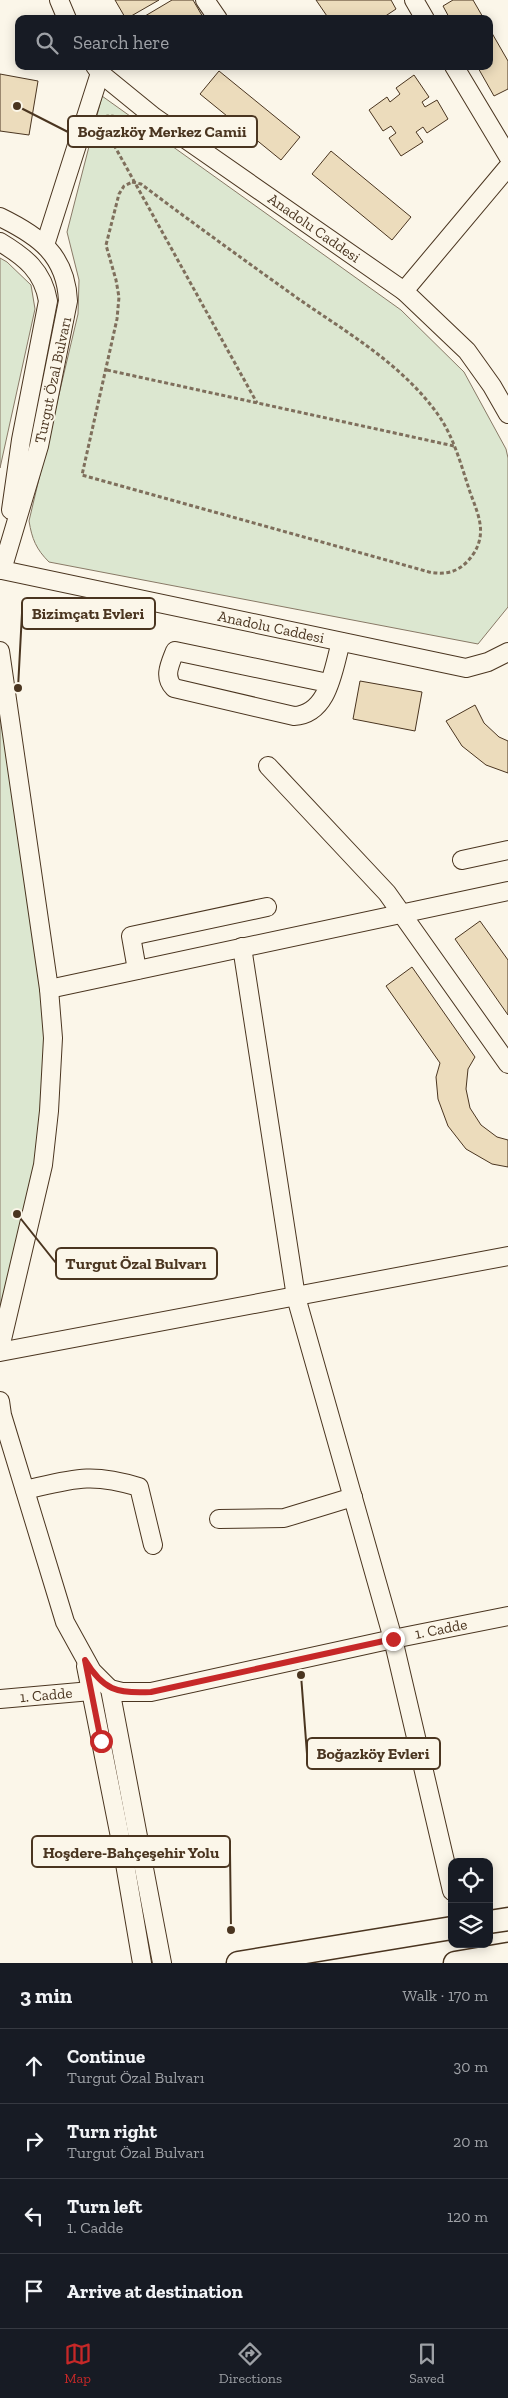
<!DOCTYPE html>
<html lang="en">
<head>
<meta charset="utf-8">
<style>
  :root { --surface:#171b24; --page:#242831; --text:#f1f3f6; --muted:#9ea1a6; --line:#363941; --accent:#c62828 }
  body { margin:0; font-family:"Zilla Slab",serif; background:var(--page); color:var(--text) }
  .controls { position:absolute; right:15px; bottom:15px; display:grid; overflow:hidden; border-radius:10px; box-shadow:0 2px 12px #0003 }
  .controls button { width:45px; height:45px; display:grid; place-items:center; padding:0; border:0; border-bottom:1px solid var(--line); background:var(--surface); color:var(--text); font:25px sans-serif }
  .stop { position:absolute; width:15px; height:15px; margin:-11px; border:4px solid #c62828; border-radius:50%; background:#fff }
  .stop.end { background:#c62828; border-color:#fff; box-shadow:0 1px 5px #0008 }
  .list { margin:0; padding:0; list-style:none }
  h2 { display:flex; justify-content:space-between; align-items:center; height:65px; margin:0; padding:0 20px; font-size:21px }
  h2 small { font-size:16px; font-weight:400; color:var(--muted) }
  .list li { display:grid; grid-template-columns:32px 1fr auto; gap:15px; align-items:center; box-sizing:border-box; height:75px; padding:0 20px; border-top:1px solid var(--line) }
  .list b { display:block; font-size:19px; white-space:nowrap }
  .list p { margin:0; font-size:16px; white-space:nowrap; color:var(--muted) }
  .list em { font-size:16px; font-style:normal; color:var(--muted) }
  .icon { flex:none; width:28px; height:28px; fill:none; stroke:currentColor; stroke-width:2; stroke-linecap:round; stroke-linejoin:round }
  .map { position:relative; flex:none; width:508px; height:1963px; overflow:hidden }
  .search { position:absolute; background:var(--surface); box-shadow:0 2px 12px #0003; left:15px; right:15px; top:15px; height:55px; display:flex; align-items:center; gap:12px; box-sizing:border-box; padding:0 18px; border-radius:10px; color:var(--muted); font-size:19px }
  .sheet { height:365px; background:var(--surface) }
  nav { display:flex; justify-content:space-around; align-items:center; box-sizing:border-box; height:70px; border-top:1px solid var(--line); background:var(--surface); font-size:14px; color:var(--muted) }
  nav a { display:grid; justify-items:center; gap:2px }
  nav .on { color:var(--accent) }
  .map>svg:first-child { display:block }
</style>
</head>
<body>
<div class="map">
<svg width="508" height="1963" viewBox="0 0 508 1963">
  <rect width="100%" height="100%" fill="#fbf6e9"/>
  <g fill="#dce7d0" stroke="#887966">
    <path d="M102,96L401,310L464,372L506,449L508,458V607L478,644L49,562C36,549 32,539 29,521L78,314L79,280L67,232Z"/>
    <path d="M0,258L7,262L31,285L35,309L0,468Z"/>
    <path d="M0,713L49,989V1111L0,1348Z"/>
  </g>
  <g fill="#ecdcbc" stroke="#4a3520">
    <path d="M115,0H159L126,19Z"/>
    <path d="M172,0H193L204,19H140Z"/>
    <path d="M316,0H391L396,9L381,19H372L370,17L368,19H341L339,16L329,19Z"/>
    <path d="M453,0H473L484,19H450L443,6Z"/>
    <path d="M489,28L508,61V89L494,96L477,66H489Z"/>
    <path d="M219,71L300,137L281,160L200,94Z"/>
    <path d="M0,74L38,81L29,135L0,131Z"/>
    <path d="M414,75L429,97L422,102L425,107L437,100L448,119L427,133L423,127L416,132L423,142L401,156L389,138L396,133L391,126L383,131L369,110L387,97L390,102L400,94L396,88Z"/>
    <path d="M331,151L411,217L392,240L312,174Z"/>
    <path d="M360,681L422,692L415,731L353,719Z"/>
    <path d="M475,705L484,723L499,737L508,741V773L486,765L462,746L446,721Z"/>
    <path d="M480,921L508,960V1015L455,939Z"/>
    <path d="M412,967L475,1057L468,1069L466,1089L470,1108L481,1125L497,1137L508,1140V1167L492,1164L466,1149L448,1126L438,1099L436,1077L440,1063L386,986Z"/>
  </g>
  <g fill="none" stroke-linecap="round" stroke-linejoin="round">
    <defs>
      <g id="minor">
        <path d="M59,0L67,19"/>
        <path d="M205,0L218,19"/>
        <path d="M414,0L425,19"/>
        <path d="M95,66L100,73L154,117L404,291L467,351L492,386L508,414"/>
        <path d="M454,66L508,156"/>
        <path d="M0,217C39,236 66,255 68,301L39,446L2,570"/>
        <path d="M0,242C25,257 43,271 48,301L21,440L11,510"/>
        <path d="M45,245L100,73"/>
        <path d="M404,291L508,167"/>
        <path d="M2,570L466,668L488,662L508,652"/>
        <path d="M0,651L49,989L53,1038L49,1111L43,1165L0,1348"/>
        <path d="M328,683L175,651C170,664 163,677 174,688L294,716C329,714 333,669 341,642"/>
        <path d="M268,766L387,893L508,1064"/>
        <path d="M462,860L508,850"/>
        <path d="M242,947L296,1297L393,1639L452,1891"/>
        <path d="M137,970L131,936L267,907"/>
        <path d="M49,989L508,891"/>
        <path d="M0,1352L508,1256"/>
        <path d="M0,1401L2,1415L65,1622L92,1671L110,1689L162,1963"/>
        <path d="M25,1490C73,1479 90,1472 139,1487L153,1545"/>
        <path d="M219,1519L284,1518L353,1497"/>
        <path d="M86,1666L123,1852L142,1963"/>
        <path d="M110,1689L122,1692H151L393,1639L508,1616"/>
        <path d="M0,1699L91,1691"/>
      </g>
      <g id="major">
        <path d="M489,1922L508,1919"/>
        <path d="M238,1963L452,1928"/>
        <path d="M455,1963L508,1954"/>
      </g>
    </defs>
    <use href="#minor" stroke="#4a3520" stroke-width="20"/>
    <use href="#major" stroke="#4a3520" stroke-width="25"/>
    <g stroke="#7f6f5c" stroke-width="3" stroke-dasharray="4 2.5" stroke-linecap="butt">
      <circle cx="110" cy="131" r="15"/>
      <path d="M114,145L257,403"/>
      <path d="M132,182L141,184C194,224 247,262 300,300C351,335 406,367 441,419C455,441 462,468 470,492C478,514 487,532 474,553C463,570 449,576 429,572L82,475L117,319L119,297L116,280L106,245L119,194L124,186Z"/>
      <path d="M107,370L454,446"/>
    </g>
    <use href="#minor" stroke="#fbf6e9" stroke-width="18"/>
    <use href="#major" stroke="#fbf6e9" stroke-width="22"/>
  </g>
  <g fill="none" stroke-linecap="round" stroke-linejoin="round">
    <path stroke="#c62828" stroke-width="6" d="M101,1741L85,1660C103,1690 117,1694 151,1692L393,1639"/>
  </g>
  <g text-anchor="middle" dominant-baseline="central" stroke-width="4" stroke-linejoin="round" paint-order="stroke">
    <g font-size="15" fill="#4a3520" stroke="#fbf6e9">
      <text transform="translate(314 228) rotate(35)">Anadolu Caddesi</text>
      <text transform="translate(53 380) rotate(-78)">Turgut Özal Bulvarı</text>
      <text transform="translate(271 627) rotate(12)">Anadolu Caddesi</text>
      <text transform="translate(441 1629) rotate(-11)">1. Cadde</text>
      <text transform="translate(46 1695) rotate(-5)">1. Cadde</text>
    </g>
  </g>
  <path fill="none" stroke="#4a3520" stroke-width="2" d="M17 106L68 132M18 688L22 613M17 1214L56 1263M301 1675L307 1754M231 1930L230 1852"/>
  <g fill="#4a3520" stroke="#fbf6e9" stroke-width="2">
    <circle cx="17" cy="106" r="5"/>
    <circle cx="18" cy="688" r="5"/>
    <circle cx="17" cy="1214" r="5"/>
    <circle cx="301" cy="1675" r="5"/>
    <circle cx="231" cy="1930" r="5"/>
  </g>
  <g fill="#fbf6e9" stroke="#4a3520" stroke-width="2">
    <rect x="68" y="116" width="189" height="31" rx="5"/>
    <rect x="22" y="598" width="133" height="31" rx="5"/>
    <rect x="56" y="1248" width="161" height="31" rx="5"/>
    <rect x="307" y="1738" width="133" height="31" rx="5"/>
    <rect x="32" y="1836" width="198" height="31" rx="5"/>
  </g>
  <g font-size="16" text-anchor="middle" font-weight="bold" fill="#4a3520">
    <text x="162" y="137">Boğazköy Merkez Camii</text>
    <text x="88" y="619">Bizimçatı Evleri</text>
    <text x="136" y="1269">Turgut Özal Bulvarı</text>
    <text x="373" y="1759">Boğazköy Evleri</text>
    <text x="131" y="1858">Hoşdere-Bahçeşehir Yolu</text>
  </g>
</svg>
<div class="controls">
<button><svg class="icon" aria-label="locate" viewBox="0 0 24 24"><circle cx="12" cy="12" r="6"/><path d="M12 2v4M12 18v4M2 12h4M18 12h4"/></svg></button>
<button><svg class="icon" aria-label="layers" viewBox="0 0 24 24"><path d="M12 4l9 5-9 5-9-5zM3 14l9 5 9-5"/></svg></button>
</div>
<div class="stop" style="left:101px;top:1741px"></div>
<div class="stop end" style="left:393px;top:1639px"></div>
<div class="search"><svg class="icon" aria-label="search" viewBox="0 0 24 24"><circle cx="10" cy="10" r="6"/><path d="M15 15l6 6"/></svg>Search here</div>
</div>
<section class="sheet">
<h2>3 min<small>Walk · 170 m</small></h2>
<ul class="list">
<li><svg class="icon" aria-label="ahead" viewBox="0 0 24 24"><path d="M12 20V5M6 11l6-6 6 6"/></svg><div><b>Continue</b><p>Turgut Özal Bulvarı</p></div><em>30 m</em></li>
<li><svg class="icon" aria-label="right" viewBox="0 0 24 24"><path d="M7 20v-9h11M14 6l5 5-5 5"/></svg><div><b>Turn right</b><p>Turgut Özal Bulvarı</p></div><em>20 m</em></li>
<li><svg class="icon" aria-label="left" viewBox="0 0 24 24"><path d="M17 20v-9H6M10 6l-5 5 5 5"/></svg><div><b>Turn left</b><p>1. Cadde</p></div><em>120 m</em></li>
<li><svg class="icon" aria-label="arrive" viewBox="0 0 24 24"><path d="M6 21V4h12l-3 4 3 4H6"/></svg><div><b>Arrive at destination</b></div></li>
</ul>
</section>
<nav>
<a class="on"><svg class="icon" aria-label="map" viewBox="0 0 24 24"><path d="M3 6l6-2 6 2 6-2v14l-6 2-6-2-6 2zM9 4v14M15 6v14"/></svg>Map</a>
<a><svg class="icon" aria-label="directions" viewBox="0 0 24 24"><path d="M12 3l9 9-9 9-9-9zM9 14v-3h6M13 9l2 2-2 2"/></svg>Directions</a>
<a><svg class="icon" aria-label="saved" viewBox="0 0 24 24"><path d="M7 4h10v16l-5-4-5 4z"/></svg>Saved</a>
</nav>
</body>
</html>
